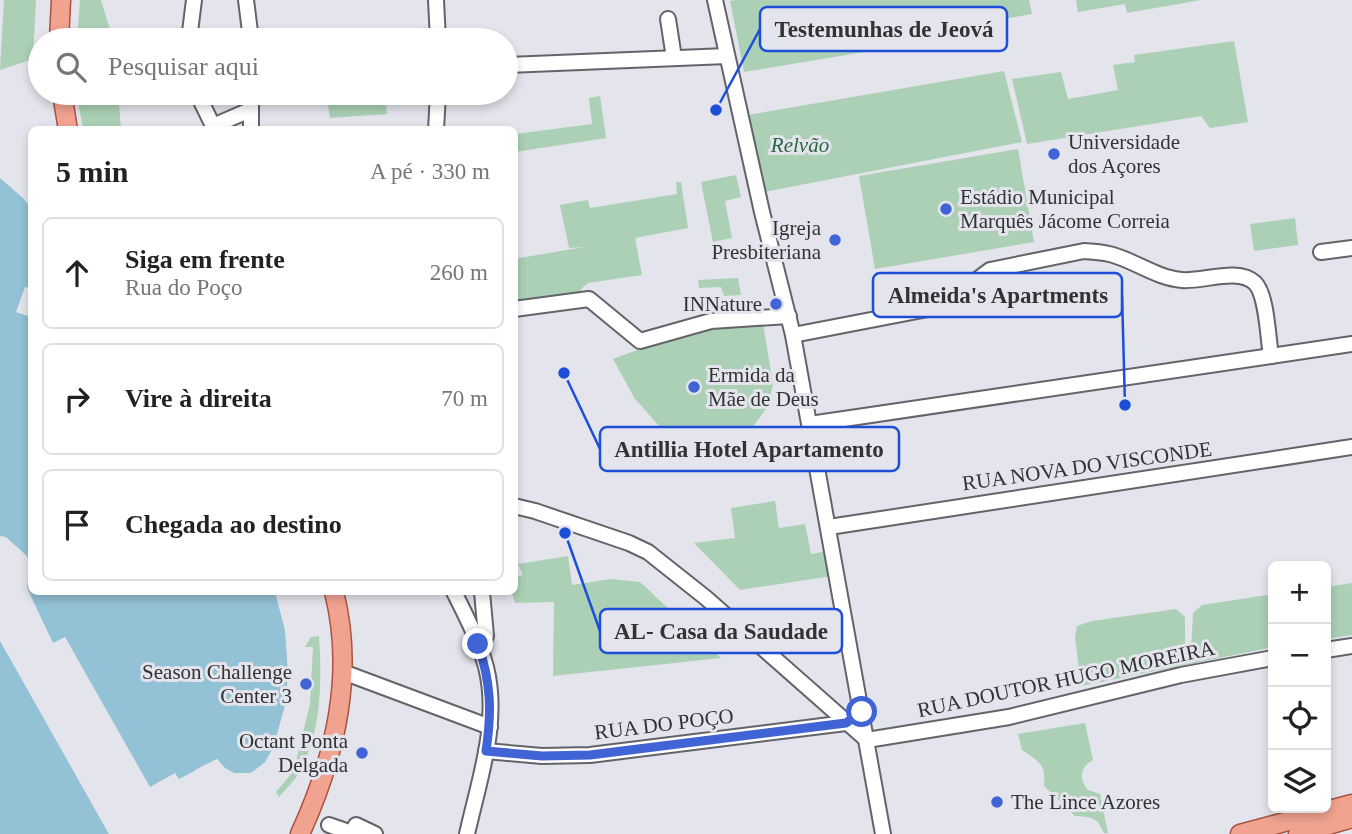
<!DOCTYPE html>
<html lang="pt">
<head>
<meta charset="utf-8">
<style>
  :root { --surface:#fff; --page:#f2f2f2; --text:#222; --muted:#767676; --line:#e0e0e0 }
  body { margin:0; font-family:"Times New Roman",serif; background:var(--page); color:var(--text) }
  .controls { position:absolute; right:21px; bottom:21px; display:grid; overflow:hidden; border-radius:10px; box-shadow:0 4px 10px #0003 }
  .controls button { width:63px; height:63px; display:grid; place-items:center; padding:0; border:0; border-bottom:2px solid var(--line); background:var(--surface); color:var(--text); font:35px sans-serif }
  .stop { position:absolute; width:21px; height:21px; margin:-16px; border:5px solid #4063d6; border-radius:50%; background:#fff }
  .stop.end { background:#4063d6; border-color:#fff; box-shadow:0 2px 7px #0008 }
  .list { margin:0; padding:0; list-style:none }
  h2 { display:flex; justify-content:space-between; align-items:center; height:91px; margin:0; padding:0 28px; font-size:30px }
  h2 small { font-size:23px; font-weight:400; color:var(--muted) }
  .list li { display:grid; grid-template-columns:46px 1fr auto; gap:21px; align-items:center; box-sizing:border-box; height:112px; margin:0 14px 14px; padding:0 14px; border:2px solid var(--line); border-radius:10px }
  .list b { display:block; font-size:26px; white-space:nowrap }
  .list p { margin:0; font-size:23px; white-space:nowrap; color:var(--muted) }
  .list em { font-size:23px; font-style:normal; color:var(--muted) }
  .icon { flex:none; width:38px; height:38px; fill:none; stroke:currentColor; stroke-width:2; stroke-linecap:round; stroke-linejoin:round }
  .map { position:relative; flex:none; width:1352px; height:834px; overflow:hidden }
  .search { position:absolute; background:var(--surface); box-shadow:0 4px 10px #0003; left:28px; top:28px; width:490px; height:77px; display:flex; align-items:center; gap:18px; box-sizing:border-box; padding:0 24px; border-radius:38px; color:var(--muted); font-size:26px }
  .panel { position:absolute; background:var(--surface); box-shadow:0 4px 10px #0003; left:28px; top:126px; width:490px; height:469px; border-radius:10px }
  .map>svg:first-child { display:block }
</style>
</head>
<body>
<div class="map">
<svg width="1352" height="834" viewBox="0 0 1352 834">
  <rect width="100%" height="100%" fill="#e4e4ec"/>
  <g fill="#abd0b5">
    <path d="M4,0H36L33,59L0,70Z"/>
    <path d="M80,0H101L113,40H77Z"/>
    <path d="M736,0H1029L1032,14L959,27L960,36L744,72L730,1Z"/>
    <path d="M1076,0H1201L1127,13L1125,4L1078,12Z"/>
    <path d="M1234,41L1248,122L1210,128L1201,116L1027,144L1012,79L1061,72L1068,99L1118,90L1113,65L1135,62L1134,55Z"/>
    <path d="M1004,71L1022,142L764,192L748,115Z"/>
    <path d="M92,93H118L121,129H83L77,96Z"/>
    <path d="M326,93H385L387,114L330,118Z"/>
    <path d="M600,96L606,138L515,152V134L592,124L589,98Z"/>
    <path d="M1018,149L1034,242L875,269L859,176Z"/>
    <path d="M736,175L741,197L725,201L732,238L713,242L701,182Z"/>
    <path d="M676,182H681L688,228L635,238L642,275L588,283L582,288L579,297L515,306L514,259L584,247L569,248L560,205L588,200L590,208L677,194Z"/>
    <path d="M1295,218L1298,245L1254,251L1250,224Z"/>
    <path d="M738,278L741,295L724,296L721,287L699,288L698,280Z"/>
    <path d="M729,324H763L773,384L768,406L750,431L725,445L695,443L669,437L635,399L613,359L651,345Z"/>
    <path d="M775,501L779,528L805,524L811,554L828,551L832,576L740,590L694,543L735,538L731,508Z"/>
    <path d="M568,556L572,585L611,579L640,582L721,658L553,676L554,602L515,603L512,592H514L515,577L523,575L518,564Z"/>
    <path d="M1352,583V635L1326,639V587Z"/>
    <path d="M1273,594V647L1081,686L1075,637L1077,626L1092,621L1176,609L1185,617V651L1187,653L1191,651L1193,613L1202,605Z"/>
    <path d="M319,636C322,682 322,735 297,776C292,783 285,790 279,797L276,792L291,774L296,761L310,704L313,647H305L311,637Z"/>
    <path d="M1085,723L1093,760C1080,767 1078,779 1088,790L1100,794L1108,833H1104C1097,817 1092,817 1075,816L1044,786C1046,764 1039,762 1022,750L1018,734Z"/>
  </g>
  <g fill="#93c1d5">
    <path d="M0,178L23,198L31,208V288L25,287L16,312L31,317C31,343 27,369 32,396V592H275C292,639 294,694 276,741C271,755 264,770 249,773C235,777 224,770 217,759L179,779L175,773L150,787L65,637L53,643L27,588L30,564L27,556L6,537L0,536Z"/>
    <path d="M0,641L109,834H0Z"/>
  </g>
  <g fill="#e4e4ec">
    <path d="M275,592H279L286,614L291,654L289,703L276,749L263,769L252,776L233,777L222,771L216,763L196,773L195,770L217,759L225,768L234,773H251L265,762L273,748L286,702L288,673L285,630Z"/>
    <path d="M0,637L3,639L112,834H109Z"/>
  </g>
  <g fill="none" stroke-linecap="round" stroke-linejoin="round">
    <defs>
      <g id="minor">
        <path d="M246,0L251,40"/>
        <path d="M436,0L438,40"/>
        <path d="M715,0L762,212L793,335L883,834"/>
        <path d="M668,19L674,58"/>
        <path d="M189,40L194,0"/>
        <path d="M506,65L727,56"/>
        <path d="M197,93L215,130"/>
        <path d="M213,126L250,110"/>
        <path d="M251,130V93"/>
        <path d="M436,130L438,93"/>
        <path d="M1321,252L1352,248"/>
        <path d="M514,309L589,299L640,341L711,321L789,316"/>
        <path d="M793,335L933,308L950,300L990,270L1084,251C1095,252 1106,252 1116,256C1138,263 1158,278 1182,280C1203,282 1238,267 1255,283C1267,295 1268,339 1271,356"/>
        <path d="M810,424L1352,344"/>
        <path d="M514,506L535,511L629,543L648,552L706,598L867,740"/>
        <path d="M829,527L1352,447"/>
        <path d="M454,592C466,616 479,641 486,667C500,722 479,780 467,834"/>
        <path d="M478,644L484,641L486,636L482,592"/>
        <path d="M1326,650L1352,646"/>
        <path d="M343,672L490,727"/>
        <path d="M867,740L1009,717L1181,675L1273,658"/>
        <path d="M486,751L542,756L590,755L846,723L849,721"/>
        <path d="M329,825L352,833L356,825L375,834"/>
      </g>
      <g id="major">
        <path d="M59,40L61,0"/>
        <path d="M62,93L68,130"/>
        <path d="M300,834C335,758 355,674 334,592"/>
        <path d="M1240,834L1352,804"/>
        <path d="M1298,834L1352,818"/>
      </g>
    </defs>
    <use href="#minor" stroke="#63636a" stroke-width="18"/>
    <use href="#major" stroke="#a85340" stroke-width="21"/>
    <use href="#minor" stroke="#fff" stroke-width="14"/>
    <use href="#major" stroke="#f1a390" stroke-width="18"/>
  </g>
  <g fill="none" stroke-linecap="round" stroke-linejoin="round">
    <path stroke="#4063d6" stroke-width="9" d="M478,644C491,683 492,711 486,751L542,756L590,755L846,723L862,712"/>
  </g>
  <g fill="#4063d6" stroke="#e4e4ec" stroke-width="2.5">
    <circle cx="1054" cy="154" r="7"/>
    <circle cx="946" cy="209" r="7"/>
    <circle cx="835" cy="240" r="7"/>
    <circle cx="776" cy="304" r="7"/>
    <circle cx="694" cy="387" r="7"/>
    <circle cx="306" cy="684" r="7"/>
    <circle cx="362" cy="753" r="7"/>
    <circle cx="997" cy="802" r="7"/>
  </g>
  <g text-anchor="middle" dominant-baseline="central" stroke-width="6" stroke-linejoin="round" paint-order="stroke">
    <g font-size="21" fill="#323235" stroke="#e4e4ec" text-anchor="start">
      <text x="1068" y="142">Universidade<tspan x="1068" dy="24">dos Açores</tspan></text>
      <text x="960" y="197">Estádio Municipal<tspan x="960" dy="24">Marquês Jácome Correia</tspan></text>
      <text x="821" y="228" text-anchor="end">Igreja<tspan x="821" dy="24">Presbiteriana</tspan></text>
      <text x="762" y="304" text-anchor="end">INNature</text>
      <text x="708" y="375">Ermida da<tspan x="708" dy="24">Mãe de Deus</tspan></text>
      <text x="292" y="672" text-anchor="end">Season Challenge<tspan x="292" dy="24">Center 3</tspan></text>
      <text x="348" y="741" text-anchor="end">Octant Ponta<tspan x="348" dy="24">Delgada</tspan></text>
      <text x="1011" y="802">The Lince Azores</text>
    </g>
    <g font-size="21" font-style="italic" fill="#2b6541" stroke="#e4e4ec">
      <text x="800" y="145">Relvão</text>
    </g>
    <g font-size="21" fill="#323235" stroke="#e4e4ec">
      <text transform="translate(1087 466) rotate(-8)">RUA NOVA DO VISCONDE</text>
      <text transform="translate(1066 679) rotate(-12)">RUA DOUTOR HUGO MOREIRA</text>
      <text transform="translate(664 724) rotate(-7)">RUA DO POÇO</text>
    </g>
  </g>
  <path fill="none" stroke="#1d4ed8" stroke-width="2.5" d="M716 110L760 29M1125 405L1122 295M564 373L600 449M565 533L600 631"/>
  <g fill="#1d4ed8" stroke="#e4e4ec" stroke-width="2.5">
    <circle cx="716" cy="110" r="7"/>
    <circle cx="1125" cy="405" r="7"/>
    <circle cx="564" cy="373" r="7"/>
    <circle cx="565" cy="533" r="7"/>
  </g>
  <g fill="#e4e4ec" stroke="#1d4ed8" stroke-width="2.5">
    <rect x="760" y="7" width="247" height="44" rx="7"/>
    <rect x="873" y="273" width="249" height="44" rx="7"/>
    <rect x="600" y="427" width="299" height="44" rx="7"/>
    <rect x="600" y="609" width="242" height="44" rx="7"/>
  </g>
  <g font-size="23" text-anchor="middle" font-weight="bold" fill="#323235">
    <text x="884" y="37">Testemunhas de Jeová</text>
    <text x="998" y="303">Almeida's Apartments</text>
    <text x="749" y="457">Antillia Hotel Apartamento</text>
    <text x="721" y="639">AL- Casa da Saudade</text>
  </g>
</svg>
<div class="controls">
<button>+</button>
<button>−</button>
<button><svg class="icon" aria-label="locate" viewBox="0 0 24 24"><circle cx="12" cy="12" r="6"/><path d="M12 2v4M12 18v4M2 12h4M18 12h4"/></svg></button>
<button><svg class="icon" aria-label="layers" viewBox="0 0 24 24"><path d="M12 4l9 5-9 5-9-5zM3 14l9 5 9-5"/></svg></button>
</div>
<div class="stop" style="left:862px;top:712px"></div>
<div class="stop end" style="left:478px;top:644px"></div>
<div class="search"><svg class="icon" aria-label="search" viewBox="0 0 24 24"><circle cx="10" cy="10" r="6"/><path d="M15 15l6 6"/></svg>Pesquisar aqui</div>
<section class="panel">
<h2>5 min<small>A pé · 330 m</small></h2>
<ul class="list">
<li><svg class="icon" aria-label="ahead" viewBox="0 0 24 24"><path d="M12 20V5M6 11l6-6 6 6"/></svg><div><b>Siga em frente</b><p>Rua do Poço</p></div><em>260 m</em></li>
<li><svg class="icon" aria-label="right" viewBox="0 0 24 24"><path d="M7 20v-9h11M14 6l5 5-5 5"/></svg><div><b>Vire à direita</b></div><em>70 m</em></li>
<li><svg class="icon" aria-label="arrive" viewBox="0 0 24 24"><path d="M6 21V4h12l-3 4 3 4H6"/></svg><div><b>Chegada ao destino</b></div></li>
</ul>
</section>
</div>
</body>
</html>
